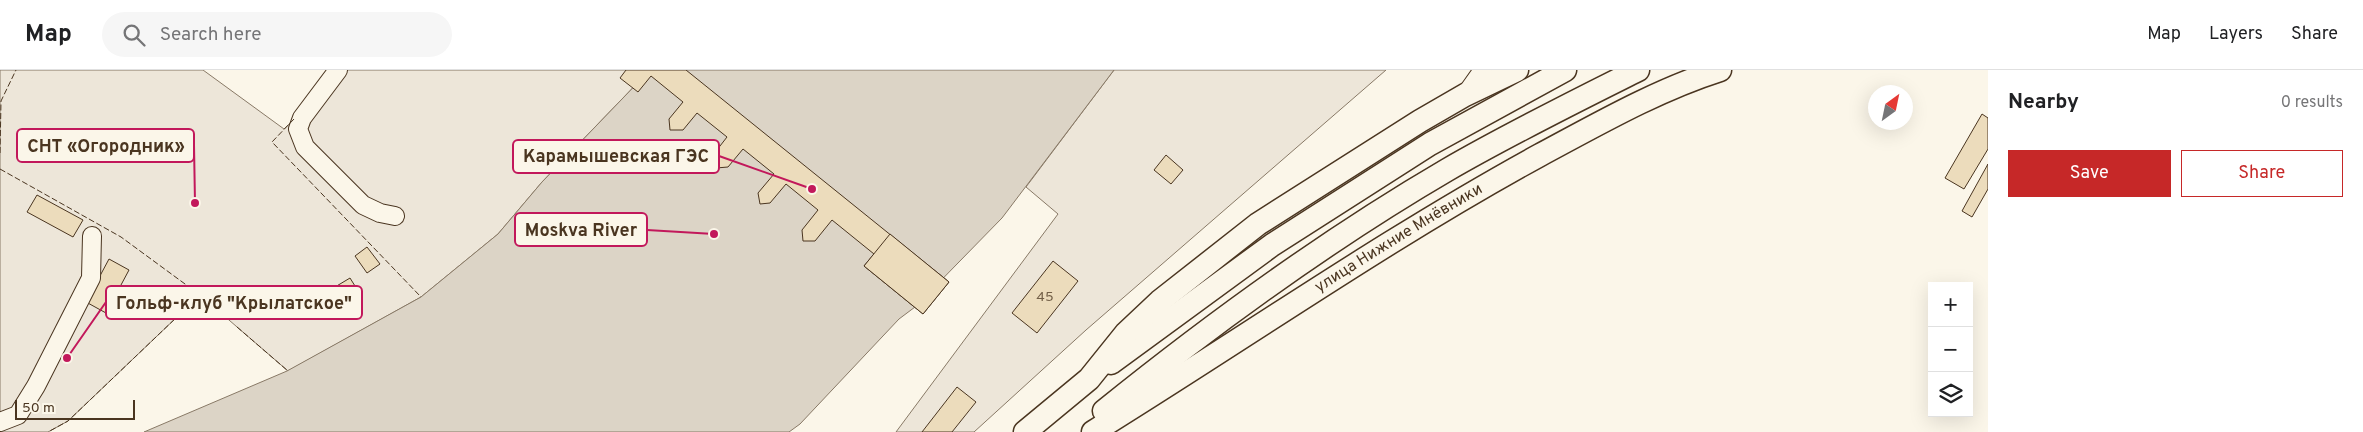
<!DOCTYPE html>
<html lang="en">
<head>
<meta charset="utf-8">
<style>
  :root { --surface:#fff; --page:#f6f6f6; --text:#202124; --muted:#757577; --line:#e0e0e0; --accent:#c62828 }
  body { margin:0; font-family:Overpass,sans-serif; background:var(--page); color:var(--text) }
  .controls { position:absolute; right:15px; bottom:15px; display:grid; overflow:hidden; border-radius:0px; box-shadow:0 5px 20px #0002 }
  .controls button { width:45px; height:45px; display:grid; place-items:center; padding:0; border:0; border-bottom:1px solid var(--line); background:var(--surface); color:var(--text); font:25px sans-serif }
  .compass { position:absolute; left:1868px; top:15px; width:45px; height:45px; border-radius:50%; background:var(--surface); box-shadow:0 5px 20px #0002; rotate:33deg }
  .scale { position:absolute; left:15px; bottom:12px; width:120px; box-sizing:border-box; padding-left:5px; border:2px solid #4a3520; border-top:0; font-size:14px; line-height:18px; white-space:nowrap; color:#4a3520; -webkit-text-stroke:4px #fbf6e9; paint-order:stroke }
  .list { margin:0; padding:0; list-style:none }
  h2 { display:flex; justify-content:space-between; align-items:center; height:65px; margin:0; padding:0 20px; font-size:21px }
  h2 small { font-size:16px; font-weight:400; color:var(--muted) }
  .actions { display:flex; gap:10px; padding:15px 20px }
  .actions a { flex:1; padding:11px 0; border:1px solid var(--accent); border-radius:0px; text-align:center; font-size:18px; color:var(--accent) }
  .actions .main { background:var(--accent); color:#fff }
  .icon { flex:none; width:28px; height:28px; fill:none; stroke:currentColor; stroke-width:2; stroke-linecap:round; stroke-linejoin:round }
  .map { position:relative; flex:none; width:1988px; height:362px; overflow:hidden }
  header { display:flex; align-items:center; gap:30px; box-sizing:border-box; height:70px; padding:0 25px; background:var(--surface); border-bottom:1px solid var(--line) }
  header strong { font-size:24px }
  nav { display:flex; gap:28px; margin-inline-start:auto; font-size:18px }
  .search { width:350px; height:45px; background:var(--page); display:flex; align-items:center; gap:12px; box-sizing:border-box; padding:0 18px; border-radius:28px; color:var(--muted); font-size:19px }
  main { display:flex }
  aside { flex:1; background:var(--surface) }
  .map>svg:first-child { display:block }
</style>
</head>
<body>
<header>
<strong>Map</strong>
<div class="search"><svg class="icon" aria-label="search" viewBox="0 0 24 24"><circle cx="10" cy="10" r="6"/><path d="M15 15l6 6"/></svg>Search here</div>
<nav><a>Map</a><a>Layers</a><a>Share</a></nav>
</header>
<main>
<div class="map">
<svg width="1988" height="362" viewBox="0 0 1988 362">
  <rect width="100%" height="100%" fill="#fbf6e9"/>
  <g fill="#ede6d9" stroke="#887966">
    <path d="M0,0H203L284,59L344,0H650L542,112L498,164L421,227L288,301L200,225L68,351L48,362H0Z"/>
    <path d="M1114,0H1386L1086,260L974,362H896L1058,144L1026,117Z"/>
  </g>
  <path fill="#dcd4c6" stroke="#887966" d="M650,0H1114L1002,148L915,237L899,249L800,354L789,362H144L287,301L421,227L498,164L542,112Z"/>
  <g fill="#ecdcbc" stroke="#4a3520">
    <path d="M626,0H686L949,212L923,244L864,196L874,184L832,150L815,171H803L802,160L818,140L786,114L770,133L760,134L758,123L774,104L743,79L728,97L716,98L713,85L727,67L697,43L683,60H670L669,49L683,32L651,6L638,22L620,8Z"/>
    <path d="M1982,44L1988,48V79L1964,119L1945,108Z"/>
    <path d="M1166,85L1183,100L1171,114L1154,100Z"/>
    <path d="M1988,94V119L1972,147L1962,141Z"/>
    <path d="M37,125L83,150L73,167L27,142Z"/>
    <path d="M890,164L949,212L923,244L864,196Z"/>
    <path d="M367,177L380,194L367,203L355,186Z"/>
    <path d="M109,189L129,200L106,243L86,232Z"/>
    <path d="M1053,191L1078,211L1037,263L1012,243Z"/>
    <path d="M350,208L360,224L329,243L320,226Z"/>
    <path d="M957,317L976,332L952,362H922Z"/>
  </g>
  <g fill="none" stroke-linecap="round" stroke-linejoin="round">
    <defs>
      <g id="minor">
        <path d="M338,0L302,48L298,59L305,77L363,135L380,143L395,146"/>
        <path d="M1466,24L1483,0"/>
        <path d="M0,352L18,345L36,316L91,208L92,166"/>
      </g>
      <g id="major">
        <path d="M1111,293L1272,175L1430,74L1565,0"/>
        <path d="M1104,341C1212,254 1327,170 1447,100C1509,64 1574,32 1638,0"/>
        <path d="M1025,362L1089,309L1126,263L1160,231L1258,154L1420,51L1465,25L1517,0"/>
        <path id="s1" d="M1093,362C1242,270 1386,169 1540,85C1598,54 1657,20 1720,0"/>
      </g>
    </defs>
    <use href="#minor" stroke="#4a3520" stroke-width="20"/>
    <use href="#major" stroke="#4a3520" stroke-width="25"/>
    <use href="#minor" stroke="#fbf6e9" stroke-width="18"/>
    <use href="#major" stroke="#fbf6e9" stroke-width="22"/>
    <g stroke="#4a3520" stroke-width="1" stroke-dasharray="6 2.5" stroke-linecap="butt">
      <path d="M294,49L272,72L421,227"/>
      <path d="M0,83L1,31L16,0"/>
      <path d="M0,99L121,167L200,225L68,351L48,362"/>
      <path d="M237,257L288,301"/>
    </g>
  </g>
  <g text-anchor="middle" dominant-baseline="central" stroke-width="4" stroke-linejoin="round" paint-order="stroke">
    <g font-size="14" fill="#725f47">
      <text x="1045" y="227">45</text>
    </g>
    <g font-size="16" fill="#4a3520" stroke="#fbf6e9">
      <text stroke="none"><textPath href="#s1" startOffset="362">улица Нижние Мнёвники</textPath></text>
    </g>
  </g>
  <path fill="none" stroke="#c2185b" stroke-width="2" d="M195 133L194 75M812 119L719 86M714 164L647 160M67 288L106 232"/>
  <g fill="#c2185b" stroke="#fbf6e9" stroke-width="2">
    <circle cx="195" cy="133" r="5"/>
    <circle cx="812" cy="119" r="5"/>
    <circle cx="714" cy="164" r="5"/>
    <circle cx="67" cy="288" r="5"/>
  </g>
  <g fill="#fbf6e9" stroke="#c2185b" stroke-width="2">
    <rect x="17" y="59" width="177" height="33" rx="5"/>
    <rect x="513" y="70" width="206" height="33" rx="5"/>
    <rect x="515" y="143" width="132" height="33" rx="5"/>
    <rect x="106" y="216" width="256" height="33" rx="5"/>
  </g>
  <g font-size="18" text-anchor="middle" font-weight="bold" fill="#4a3520">
    <text x="106" y="82">СНТ «Огородник»</text>
    <text x="616" y="92">Карамышевская ГЭС</text>
    <text x="581" y="166">Moskva River</text>
    <text x="234" y="239">Гольф-клуб "Крылатское"</text>
  </g>
</svg>
<div class="controls">
<button>+</button>
<button>−</button>
<button><svg class="icon" aria-label="layers" viewBox="0 0 24 24"><path d="M12 4l9 5-9 5-9-5zM3 14l9 5 9-5"/></svg></button>
</div>
<svg class="compass" viewBox="-18 -18 36 36"><path d="M0-13l5 13h-10z" fill="#e53935"/><path d="M0 13l5-13h-10z" fill="#757577"/></svg>
<div class="scale">50 m</div>
</div>
<aside>
<h2>Nearby<small>0 results</small></h2>
<ul class="list">
</ul>
<div class="actions"><a class="main">Save</a><a>Share</a></div>
</aside>
</main>
</body>
</html>
